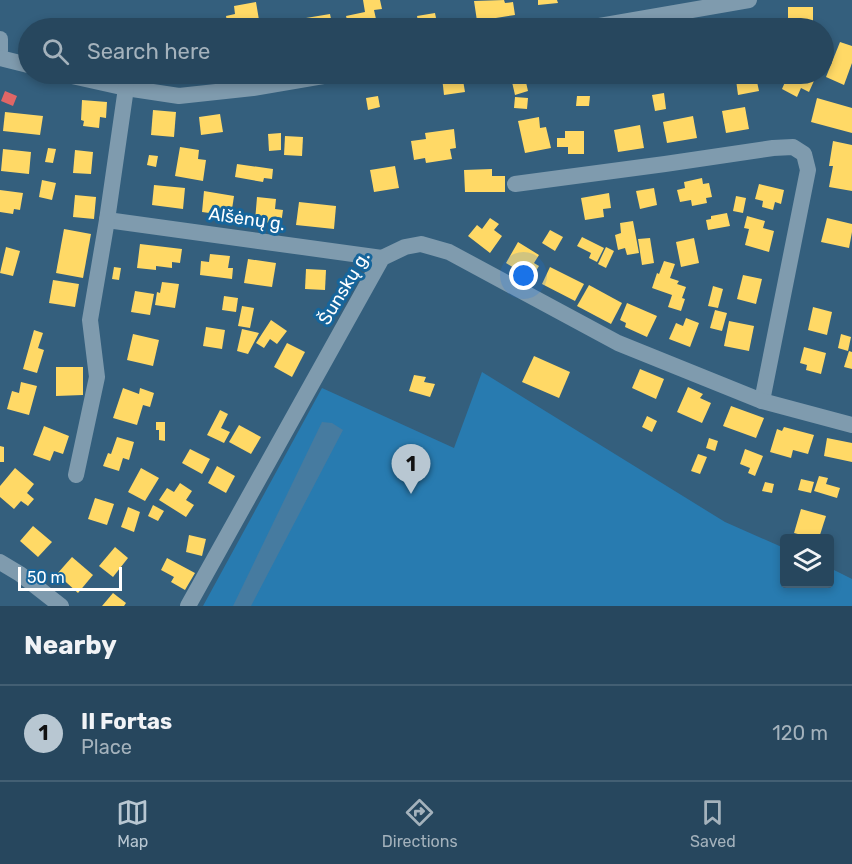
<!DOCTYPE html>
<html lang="en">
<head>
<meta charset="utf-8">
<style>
  :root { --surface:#27475e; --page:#335167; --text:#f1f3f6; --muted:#a4b2bc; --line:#435f73; --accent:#b8c7d2 }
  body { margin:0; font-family:Rubik,sans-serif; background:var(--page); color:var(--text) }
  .controls { position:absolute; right:18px; bottom:18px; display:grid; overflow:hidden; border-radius:6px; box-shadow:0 3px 9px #0003 }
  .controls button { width:54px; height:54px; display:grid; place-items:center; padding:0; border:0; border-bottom:2px solid var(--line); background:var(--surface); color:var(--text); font:30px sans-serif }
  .scale { position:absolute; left:18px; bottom:15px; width:104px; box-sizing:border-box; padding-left:6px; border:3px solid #fff; border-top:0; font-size:16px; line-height:21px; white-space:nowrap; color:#fff; -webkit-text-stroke:4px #16659b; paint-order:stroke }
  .you { position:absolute; left:524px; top:276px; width:21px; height:21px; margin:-15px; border:4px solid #fff; border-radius:50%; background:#1a73e8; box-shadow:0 0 0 9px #1a73e833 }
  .badge { display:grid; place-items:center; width:39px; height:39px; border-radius:50%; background:var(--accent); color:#111; font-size:20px; font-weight:700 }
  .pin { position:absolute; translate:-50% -50px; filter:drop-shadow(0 2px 3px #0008) }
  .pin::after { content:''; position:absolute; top:32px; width:21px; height:18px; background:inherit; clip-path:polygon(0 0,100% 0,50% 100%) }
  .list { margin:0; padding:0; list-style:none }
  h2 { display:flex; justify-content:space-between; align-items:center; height:78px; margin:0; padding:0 24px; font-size:26px }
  h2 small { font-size:20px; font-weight:400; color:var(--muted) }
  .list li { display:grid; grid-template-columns:39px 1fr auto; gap:18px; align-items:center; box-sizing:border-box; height:96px; padding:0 24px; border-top:2px solid var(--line) }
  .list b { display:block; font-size:22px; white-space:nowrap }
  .list p { margin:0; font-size:20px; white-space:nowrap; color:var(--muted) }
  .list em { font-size:20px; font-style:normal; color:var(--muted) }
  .icon { flex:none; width:33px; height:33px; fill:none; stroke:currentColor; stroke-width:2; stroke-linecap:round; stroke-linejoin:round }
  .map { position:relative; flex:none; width:852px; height:606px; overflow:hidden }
  .search { position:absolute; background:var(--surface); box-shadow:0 3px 9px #0003; left:18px; right:18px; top:18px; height:66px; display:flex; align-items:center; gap:15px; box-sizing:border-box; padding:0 21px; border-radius:33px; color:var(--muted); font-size:22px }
  .sheet { height:174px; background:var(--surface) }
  nav { display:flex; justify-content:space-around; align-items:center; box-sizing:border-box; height:84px; border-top:2px solid var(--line); background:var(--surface); font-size:16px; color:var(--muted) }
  nav a { display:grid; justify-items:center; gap:3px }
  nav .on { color:var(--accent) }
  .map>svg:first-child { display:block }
</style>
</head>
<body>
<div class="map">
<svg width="852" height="606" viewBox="0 0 852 606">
  <rect width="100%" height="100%" fill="#345f7d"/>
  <path fill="#287bb0" d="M482,372L725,522L784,548V584H830V568L852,579V606H203L322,388L454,448Z"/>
  <path fill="#467ba0" d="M322,422L332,423L343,430L251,606H233Z"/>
  <g fill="#ffd966">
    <path d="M363,0H380L382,9L374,10L378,28H349L346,16L365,12Z"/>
    <path d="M504,0L505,3L513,2L515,15L477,21L474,1Z"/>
    <path d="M538,0H557L558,3L538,5Z"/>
    <path d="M256,2L259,20L250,22L251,28H228L226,16L235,14L234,6Z"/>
    <rect x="788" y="7" width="25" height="21"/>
    <path d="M435,13L438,28H419L417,16Z"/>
    <path d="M330,14L333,28H308L306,18Z"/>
    <path d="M840,42L852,46V63L844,85L826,77Z"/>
    <path d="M462,74L465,92L444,95L442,77Z"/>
    <path d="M504,74H520L521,77L506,81Z"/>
    <rect x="574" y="74" width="18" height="10"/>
    <path d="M780,74H817L809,92L801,88L797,97L782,89L785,82L778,78Z"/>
    <path d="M756,77L759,91L738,95L736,80Z"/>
    <path d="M525,78L528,91L515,95L512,82Z"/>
    <path d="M664,93L666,109L655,111L652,95Z"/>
    <path d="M378,96L380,107L368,110L366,98Z"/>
    <path d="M577,96H590L589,106H576Z"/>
    <path d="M515,97L528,98L527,109L514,108Z"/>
    <path d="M817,98L852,108V133L811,122Z"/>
    <path d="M82,100L107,102L106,118L100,117L99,128L83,126L84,121L81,120Z"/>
    <path d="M745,107L749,129L726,133L722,111Z"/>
    <path d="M153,110L176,112L174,137L151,135Z"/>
    <path d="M5,112L43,116L40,135L3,131Z"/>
    <path d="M220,114L223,132L201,135L199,117Z"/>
    <path d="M693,116L697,138L667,143L663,122Z"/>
    <path d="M539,117L540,128L546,127L551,148L525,153L518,121Z"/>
    <path d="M640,125L644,148L618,152L614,130Z"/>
    <path d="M454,129L456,148L450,149L452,159L426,163L425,158L414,160L411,141L426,139L425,133Z"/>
    <path d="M565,131H584V154H568V147H557V138H565Z"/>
    <path d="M281,133V150L269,151L268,134Z"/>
    <path d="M285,136L303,137L302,156L284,155Z"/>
    <path d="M833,141L852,145V191L829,187L833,166H829Z"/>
    <path d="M180,147L199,150L198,159L206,160L203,181L175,176Z"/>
    <path d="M48,148L56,149L53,163L45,162Z"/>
    <path d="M3,149L31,152L29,174L1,171Z"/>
    <path d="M75,150L93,152L91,174L73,173Z"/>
    <path d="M149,155L158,156L156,167L147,165Z"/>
    <path d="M237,164L273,169L272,179L264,178L263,182L235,177Z"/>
    <path d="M395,166L399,188L374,192L370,170Z"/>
    <path d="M492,169V176H505V192H465L464,170Z"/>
    <path d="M702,178L703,184L709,183L712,197L706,198L707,203L692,206L691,200L680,202L677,190L685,188L684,182Z"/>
    <path d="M42,180L56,183L52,200L39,197Z"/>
    <path d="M759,184L784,190L781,204L775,202L773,210L762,207L763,201L755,199Z"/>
    <path d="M154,185L185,188L183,209L152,205Z"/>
    <path d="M654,188L657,205L640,209L636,191Z"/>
    <path d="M0,190L23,193L20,210L14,209L13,214L0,212Z"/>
    <path d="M204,191L234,196L231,216L202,212Z"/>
    <path d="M609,193L611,208L603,209L604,217L585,220L581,198Z"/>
    <path d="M75,195L96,197L94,219L73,217Z"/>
    <path d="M736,196L746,198L743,213L733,211Z"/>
    <path d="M257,197L276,199L275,209L283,210L281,224L255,221Z"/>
    <path d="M299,202L336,206L334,229L296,225Z"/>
    <path d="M727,213L730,226L708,230L706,220L711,219V216Z"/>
    <path d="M747,216L765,221L763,228L774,231L769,252L745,245L749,229L744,228Z"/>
    <path d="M490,218L499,224L494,230L502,236L490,253L468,236L477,225L482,229Z"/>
    <path d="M827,218L852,224V232L849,248L821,242Z"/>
    <path d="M633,221L639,253L627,255L625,248L618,250L615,235L621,233L620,223Z"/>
    <path d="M64,229L91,234L83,278L56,273Z"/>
    <path d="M550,230L563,237L555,251L542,243Z"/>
    <path d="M582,237L604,248L597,262L589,258L591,253L577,246Z"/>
    <path d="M650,238L654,263L642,265L638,239Z"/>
    <path d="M694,238L699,263L681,267L676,242Z"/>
    <path d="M518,242L539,255L534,263L539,266L534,274L528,271L526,275L506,263Z"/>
    <path d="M140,244L182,249L180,263L172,262V268L156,266V270L137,268Z"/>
    <path d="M6,247L20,251L13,276L0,273Z"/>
    <path d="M606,247L614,251L606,268L598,264Z"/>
    <path d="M210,254L230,256L228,268H233L232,279L200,275L201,261L209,262Z"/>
    <path d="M248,259L276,263L272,287L244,283Z"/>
    <path d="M664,261L675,264L670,278L679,281L677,284L686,287L682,298L685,299L681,311L668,307L672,295L652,288L657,273L659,274Z"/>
    <path d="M114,267L121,268L119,280L112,279Z"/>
    <path d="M550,267L584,284L575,301L542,284Z"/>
    <path d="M306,269L326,270L325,290L305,289Z"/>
    <path d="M743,275L762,279L756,304L737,299Z"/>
    <path d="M53,280L79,284L75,307L49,303Z"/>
    <path d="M162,282L179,284L175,308L155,305L157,292L160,293Z"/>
    <path d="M589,285L622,303L611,324L577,306Z"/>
    <path d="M713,286L723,289L718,308L708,306Z"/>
    <path d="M135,291L154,294L150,315L131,312Z"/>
    <path d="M224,296L238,298L236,312L222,310Z"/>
    <path d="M627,303L657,316L647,337L625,327L626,323L620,320Z"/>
    <path d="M242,306L254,308L250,328L238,326Z"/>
    <path d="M813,307L832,312L827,335L808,330Z"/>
    <path d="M715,310L727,313L722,331L710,328Z"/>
    <path d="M686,318L699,323L690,347L669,339L676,323L683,326Z"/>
    <path d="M271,320L287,331L277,344L270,339L264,348L256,343Z"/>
    <path d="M729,321L754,326L749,351L724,346Z"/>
    <path d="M206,327L225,330L222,349L203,346Z"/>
    <path d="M242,329L259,333L248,354L237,351Z"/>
    <path d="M34,330L43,333L38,348L44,350L37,373L23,369Z"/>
    <path d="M133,334L159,340L153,366L127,360Z"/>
    <path d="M841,334L851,337L848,351L838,348Z"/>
    <path d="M287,343L305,352L292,377L274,367Z"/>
    <path d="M804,347L826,353L821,374L806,370L807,365L800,363Z"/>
    <path d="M849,351L852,352V369L844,367Z"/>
    <path d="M534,356L570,372L559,398L522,382Z"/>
    <path d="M56,367H83V395L56,396Z"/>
    <path d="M640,369L664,379L656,399L632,388Z"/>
    <path d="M414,375L426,377L424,382L435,384L430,397L409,391Z"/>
    <path d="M21,382L37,386L29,415L7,409L12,391L19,393Z"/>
    <path d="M688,387L703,394L700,398L711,403L702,423L677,412Z"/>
    <path d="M123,388L139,394L140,388L154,393L150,407L143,405L137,425L113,418Z"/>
    <path d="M731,406L764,418L756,438L723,426Z"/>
    <path d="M220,410L228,414L221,428L230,432L224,443L207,435Z"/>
    <path d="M647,416L657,421L652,432L642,427Z"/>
    <path d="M156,422H165V441L159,440V430H156Z"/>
    <path d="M239,425L261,437L251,454L229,442Z"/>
    <path d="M44,426L69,436L63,454L54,451L50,461L33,455Z"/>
    <path d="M784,427L814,435L808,454L793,450L791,458L770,452L777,429L782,431Z"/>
    <path d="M117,437L134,442L129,460L123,458L119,471L103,466L108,453L111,454Z"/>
    <path d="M709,438L718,441L715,451L706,448Z"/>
    <path d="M827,438L852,443V462L824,456Z"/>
    <path d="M0,446L4,447V462H0Z"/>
    <path d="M190,449L210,459L202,474L182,463Z"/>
    <path d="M745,449L763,456L755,476L748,473L750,468L740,464Z"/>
    <path d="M698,454L707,457L700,474L691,471Z"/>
    <path d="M217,466L235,476L226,493L208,483Z"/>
    <path d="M15,468L34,484L27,493L34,499L28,506L21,501L14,509L0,497V486Z"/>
    <path d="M141,468L159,478L145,501L128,492Z"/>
    <path d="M819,476L828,478L826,484L840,488L837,498L814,491Z"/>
    <path d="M801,479L814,482L811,493L798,490Z"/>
    <path d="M765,482L774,484L772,493L762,491Z"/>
    <path d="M180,483L192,491L186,500L194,505L186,517L159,500L167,488L174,492Z"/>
    <path d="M95,498L114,504L107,525L88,519Z"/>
    <path d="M153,505L164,511L158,521L148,516Z"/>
    <path d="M128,507L140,512L134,532L121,527Z"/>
    <path d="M801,509L826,516L819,538H813L794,533Z"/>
    <path d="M33,526L52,542L38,557L20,541Z"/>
    <path d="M189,535L206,539L202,556L186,552Z"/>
    <path d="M115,547L128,558L113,577L99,566Z"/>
    <path d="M72,557L93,575L78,593L57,574Z"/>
    <path d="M167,558L195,573L185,590L171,582L174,577L161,570Z"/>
    <path d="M113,593L126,603L124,606H102Z"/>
  </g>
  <path fill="#e06666" d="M5,91L17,96L13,106L1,101Z"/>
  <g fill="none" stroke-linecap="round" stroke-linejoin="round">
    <g stroke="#7f9bae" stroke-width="16">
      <path d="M588,28L749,0"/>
      <path d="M0,39V51"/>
      <path d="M0,58L28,65"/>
      <path d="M63,74L126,88L179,96L253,88L335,74"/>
      <path d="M515,184L665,164L773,148L793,147L804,154L808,170L762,401"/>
      <path d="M107,220L382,258"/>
      <path d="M76,475L97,377L90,320L107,220L126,88"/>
      <path d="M0,562L20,574L61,606"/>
      <path d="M188,606L382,258L405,247L421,244L449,252L618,343L762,401L852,425"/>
    </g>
  </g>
  <g text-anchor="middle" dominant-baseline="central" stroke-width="6" stroke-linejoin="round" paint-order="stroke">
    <g font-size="18" fill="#fff" stroke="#16659b">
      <text transform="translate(247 219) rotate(8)">Alšėnų g.</text>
      <text transform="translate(344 288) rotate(-59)">Šunskų g.</text>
    </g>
  </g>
</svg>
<div class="controls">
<button><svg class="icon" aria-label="layers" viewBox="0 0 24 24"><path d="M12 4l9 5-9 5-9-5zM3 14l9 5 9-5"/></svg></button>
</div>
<div class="scale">50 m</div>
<div class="you"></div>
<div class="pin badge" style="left:411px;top:494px">1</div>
<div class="search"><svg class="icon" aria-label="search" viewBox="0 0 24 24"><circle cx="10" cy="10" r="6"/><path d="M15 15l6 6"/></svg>Search here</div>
</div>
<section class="sheet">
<h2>Nearby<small></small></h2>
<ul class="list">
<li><span class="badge">1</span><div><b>II Fortas</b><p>Place</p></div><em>120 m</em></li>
</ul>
</section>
<nav>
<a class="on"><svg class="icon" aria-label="map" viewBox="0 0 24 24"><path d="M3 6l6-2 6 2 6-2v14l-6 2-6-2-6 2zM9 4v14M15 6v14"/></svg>Map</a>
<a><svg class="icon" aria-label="directions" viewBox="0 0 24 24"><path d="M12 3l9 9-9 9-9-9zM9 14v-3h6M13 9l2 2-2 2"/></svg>Directions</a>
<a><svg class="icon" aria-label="saved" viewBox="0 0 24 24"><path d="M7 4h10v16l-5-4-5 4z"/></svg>Saved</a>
</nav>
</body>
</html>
